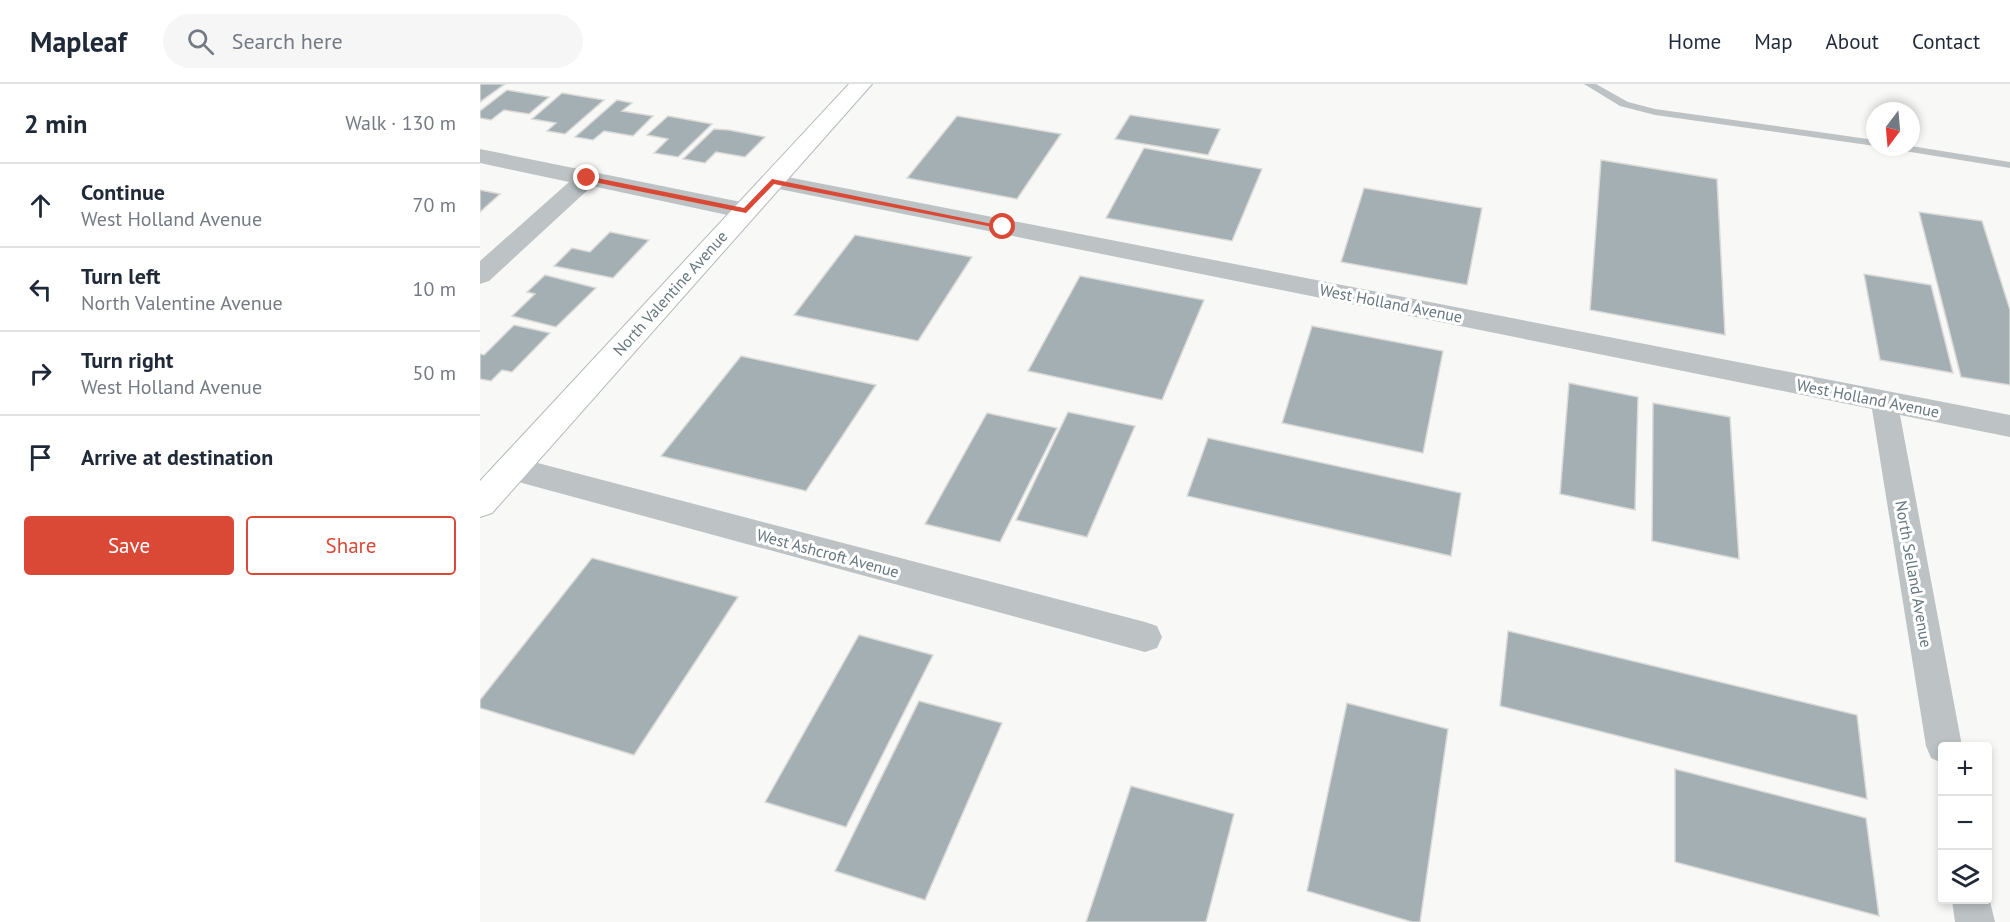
<!DOCTYPE html>
<html lang="en">
<head>
<meta charset="utf-8">
<style>
  :root { --surface:#fff; --page:#f6f6f7; --text:#1f2937; --muted:#747a83; --line:#e0e1e3; --accent:#d94936 }
  body { margin:0; font-family:"PT Sans",sans-serif; background:var(--page); color:var(--text) }
  .controls { position:absolute; right:18px; bottom:18px; display:grid; overflow:hidden; border-radius:6px; box-shadow:0 3px 9px #0003 }
  .controls button { width:54px; height:54px; display:grid; place-items:center; padding:0; border:0; border-bottom:2px solid var(--line); background:var(--surface); color:var(--text); font:30px sans-serif }
  .compass { position:absolute; left:1386px; top:18px; width:54px; height:54px; border-radius:50%; background:var(--surface); box-shadow:0 3px 9px #0003; rotate:196deg }
  .stop { position:absolute; width:18px; height:18px; margin:-14px; border:4px solid #d94936; border-radius:50%; background:#fff }
  .stop.end { background:#d94936; border-color:#fff; box-shadow:0 2px 6px #0008 }
  .list { margin:0; padding:0; list-style:none }
  h2 { display:flex; justify-content:space-between; align-items:center; height:78px; margin:0; padding:0 24px; font-size:26px }
  h2 small { font-size:20px; font-weight:400; color:var(--muted) }
  .list li { display:grid; grid-template-columns:39px 1fr auto; gap:18px; align-items:center; box-sizing:border-box; height:84px; padding:0 24px; border-top:2px solid var(--line) }
  .list b { display:block; font-size:22px; white-space:nowrap }
  .list p { margin:0; font-size:20px; white-space:nowrap; color:var(--muted) }
  .list em { font-size:20px; font-style:normal; color:var(--muted) }
  .actions { display:flex; gap:12px; padding:18px 24px }
  .actions a { flex:1; padding:14px 0; border:2px solid var(--accent); border-radius:6px; text-align:center; font-size:21px; color:var(--accent) }
  .actions .main { background:var(--accent); color:#fff }
  .icon { flex:none; width:33px; height:33px; fill:none; stroke:currentColor; stroke-width:2; stroke-linecap:round; stroke-linejoin:round }
  .map { position:relative; flex:none; width:1530px; height:838px; overflow:hidden }
  header { display:flex; align-items:center; gap:36px; box-sizing:border-box; height:84px; padding:0 30px; background:var(--surface); border-bottom:2px solid var(--line) }
  header strong { font-size:28px }
  nav { display:flex; gap:33px; margin-inline-start:auto; font-size:21px }
  .search { width:420px; height:54px; background:var(--page); display:flex; align-items:center; gap:15px; box-sizing:border-box; padding:0 21px; border-radius:33px; color:var(--muted); font-size:22px }
  main { display:flex }
  aside { flex:1; background:var(--surface) }
  .map>svg:first-child { display:block }
</style>
</head>
<body>
<header>
<strong>Mapleaf</strong>
<div class="search"><svg class="icon" aria-label="search" viewBox="0 0 24 24"><circle cx="10" cy="10" r="6"/><path d="M15 15l6 6"/></svg>Search here</div>
<nav><a>Home</a><a>Map</a><a>About</a><a>Contact</a></nav>
</header>
<main>
<aside>
<h2>2 min<small>Walk · 130 m</small></h2>
<ul class="list">
<li><svg class="icon" aria-label="ahead" viewBox="0 0 24 24"><path d="M12 20V5M6 11l6-6 6 6"/></svg><div><b>Continue</b><p>West Holland Avenue</p></div><em>70 m</em></li>
<li><svg class="icon" aria-label="left" viewBox="0 0 24 24"><path d="M17 20v-9H6M10 6l-5 5 5 5"/></svg><div><b>Turn left</b><p>North Valentine Avenue</p></div><em>10 m</em></li>
<li><svg class="icon" aria-label="right" viewBox="0 0 24 24"><path d="M7 20v-9h11M14 6l5 5-5 5"/></svg><div><b>Turn right</b><p>West Holland Avenue</p></div><em>50 m</em></li>
<li><svg class="icon" aria-label="arrive" viewBox="0 0 24 24"><path d="M6 21V4h12l-3 4 3 4H6"/></svg><div><b>Arrive at destination</b></div></li>
</ul>
<div class="actions"><a class="main">Save</a><a>Share</a></div>
</aside>
<div class="map">
<svg width="1530" height="838" viewBox="0 0 1530 838">
  <rect width="100%" height="100%" fill="#f8f8f6"/>
  <g fill="#a4afb3" stroke="#dadad8" stroke-width="1.5">
    <path d="M0,0H25L0,18Z"/>
    <path d="M27,6L69,13L49,30L24,26L11,36L0,34V27Z"/>
    <path d="M82,9L124,16L85,50L67,47L76,39L52,35Z"/>
    <path d="M137,16L152,19L142,27L173,32L153,52L124,47L113,56L95,53Z"/>
    <path d="M650,31L740,45L728,71L635,55Z"/>
    <path d="M188,32L232,40L198,73L174,69L188,55L167,51Z"/>
    <path d="M477,32L581,50L537,115L427,94Z"/>
    <path d="M234,45L249,46L285,53L265,73L236,68L225,79L203,75Z"/>
    <path d="M664,64L782,85L752,157L626,134Z"/>
    <path d="M1121,76L1237,95L1245,251L1110,226Z"/>
    <path d="M884,104L1002,124L987,201L861,178Z"/>
    <path d="M0,106L20,110L0,128Z"/>
    <path d="M1439,128L1502,137L1530,226V301L1481,293Z"/>
    <path d="M130,148L169,156L133,194L74,182L92,164L110,168Z"/>
    <path d="M375,151L492,173L438,257L314,231Z"/>
    <path d="M1384,190L1451,201L1473,289L1400,276Z"/>
    <path d="M65,191L116,204L76,243L32,232L55,210L47,208Z"/>
    <path d="M600,192L724,216L682,316L548,287Z"/>
    <path d="M34,241L70,249L32,288L22,286L11,297L0,295V270L4,271Z"/>
    <path d="M832,242L963,267L943,369L802,339Z"/>
    <path d="M261,272L396,301L326,407L181,372Z"/>
    <path d="M1089,299L1158,313L1155,426L1080,410Z"/>
    <path d="M1173,319L1250,333L1259,475L1172,457Z"/>
    <path d="M588,328L655,342L607,453L536,436Z"/>
    <path d="M507,329L577,344L520,458L445,440Z"/>
    <path d="M728,354L981,409L971,472L707,412Z"/>
    <path d="M112,474L258,513L154,671L0,624V616Z"/>
    <path d="M1028,547L1377,631L1387,715L1020,622Z"/>
    <path d="M379,551L453,571L366,743L285,718Z"/>
    <path d="M439,617L522,639L445,816L355,787Z"/>
    <path d="M867,619L968,645L940,838H932L827,807Z"/>
    <path d="M1195,685L1386,734L1399,832L1195,778Z"/>
    <path d="M651,702L754,730L726,838H606Z"/>
  </g>
  <g fill="none" stroke-linecap="round" stroke-linejoin="round">
    <defs>
      <path id="secondary" d="M369,0H392L12,429L0,433V397Z"/>
    </defs>
    <use href="#secondary" stroke="#b2b9bc" stroke-width="2"/>
    <g fill="#bdc3c5" fill-rule="evenodd">
      <path d="M1104,0H1116L1148,18L1175,25L1395,56V62L1175,31L1140,22Z"/>
      <path d="M1431,62L1530,78V84L1418,66L1413,63Z"/>
    </g>
    <g fill="#bdc3c5" fill-rule="evenodd">
      <path d="M0,65L266,119L274,122L278,127L274,132L266,135L112,102L9,197L0,200V177L89,98L0,79Z"/>
      <path d="M292,90L1530,331V353L1420,331L1482,662H1462V679L1451,674L1446,662L1392,325L284,102L281,97L284,92Z"/>
      <path d="M31,372L665,538L677,542L682,553L677,564L665,568L31,396L21,392L16,384L21,376Z"/>
      <path d="M1508,809L1515,838H1475L1472,816H1508Z"/>
    </g>
    <use href="#secondary" fill="#fff" fill-rule="evenodd"/>
  </g>
  <path fill="#d94936" d="M107,92L264,124L292,95L527,143L523,145L294,100L266,129L104,96Z"/>
  <g text-anchor="middle" dominant-baseline="central" stroke-width="6" stroke-linejoin="round" paint-order="stroke">
    <g font-size="16" fill="#65777f" stroke="#fff">
      <text transform="translate(190 209) rotate(-48)">North Valentine Avenue</text>
      <text transform="translate(911 219) rotate(11)">West Holland Avenue</text>
      <text transform="translate(1388 314) rotate(11)">West Holland Avenue</text>
      <text transform="translate(348 469) rotate(15)">West Ashcroft Avenue</text>
      <text transform="translate(1434 490) rotate(80)">North Selland Avenue</text>
    </g>
  </g>
</svg>
<div class="controls">
<button>+</button>
<button>−</button>
<button><svg class="icon" aria-label="layers" viewBox="0 0 24 24"><path d="M12 4l9 5-9 5-9-5zM3 14l9 5 9-5"/></svg></button>
</div>
<svg class="compass" viewBox="-18 -18 36 36"><path d="M0-13l5 13h-10z" fill="#e53935"/><path d="M0 13l5-13h-10z" fill="#747a83"/></svg>
<div class="stop" style="left:523px;top:143px"></div>
<div class="stop end" style="left:107px;top:94px"></div>
</div>
</main>
</body>
</html>
